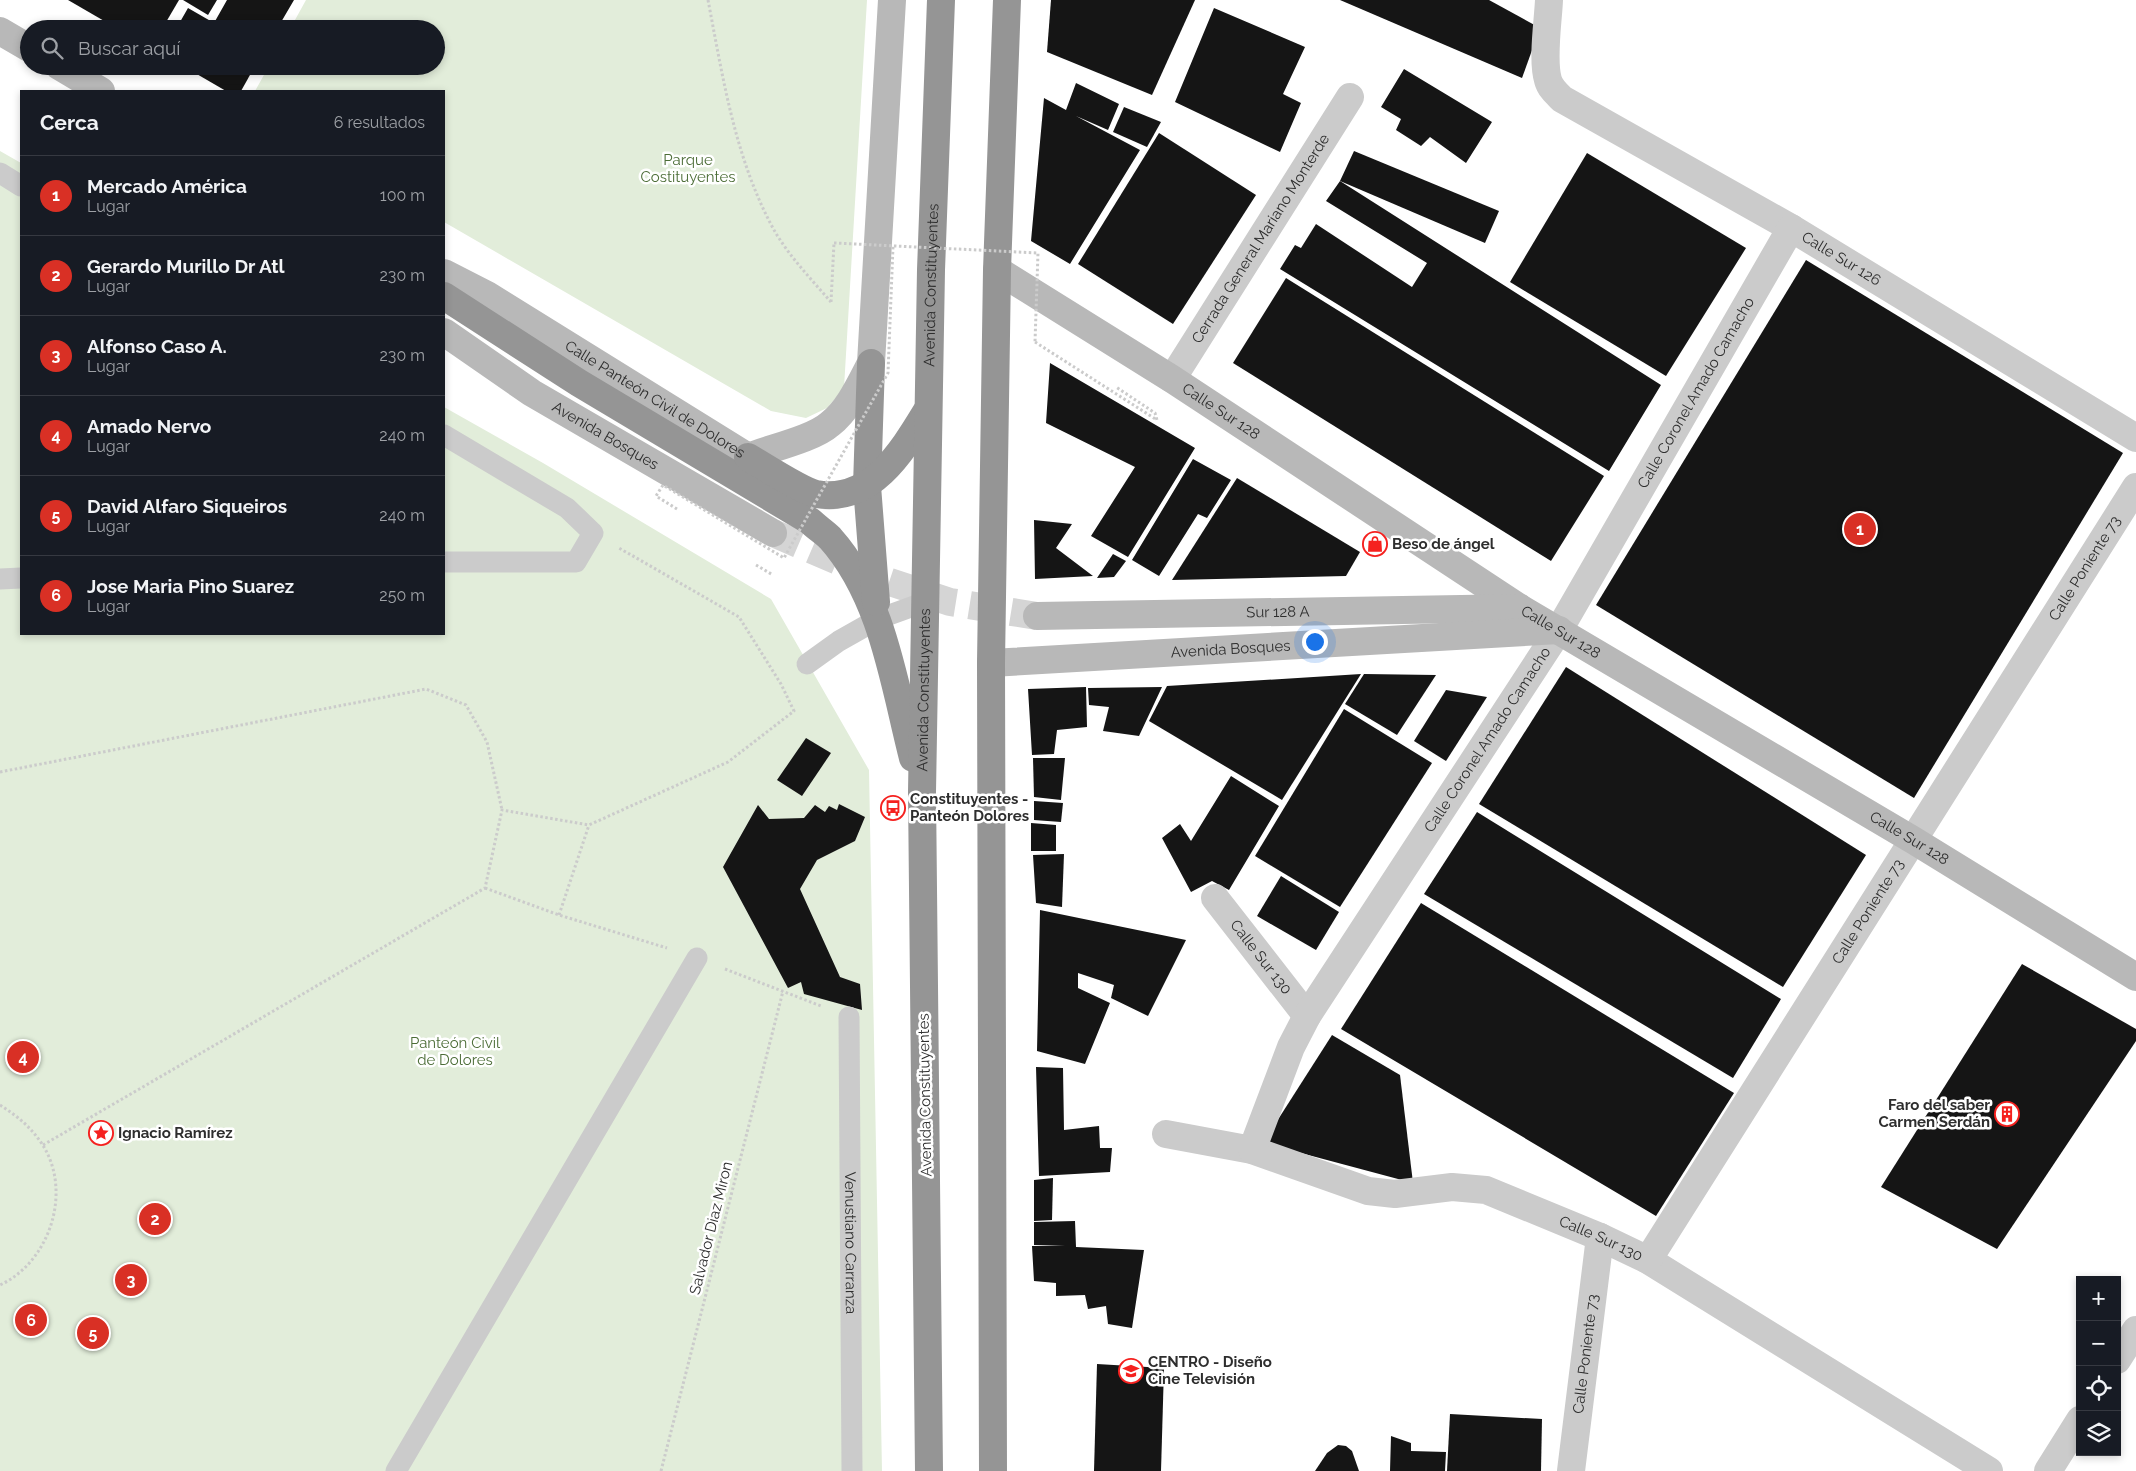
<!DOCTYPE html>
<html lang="es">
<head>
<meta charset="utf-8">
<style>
  :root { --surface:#171b24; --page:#242831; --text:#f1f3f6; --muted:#9ea1a6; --line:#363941; --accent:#d93025 }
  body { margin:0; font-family:Raleway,sans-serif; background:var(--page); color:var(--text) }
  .controls { position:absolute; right:15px; bottom:15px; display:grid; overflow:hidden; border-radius:0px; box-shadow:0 2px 8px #0003 }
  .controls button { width:45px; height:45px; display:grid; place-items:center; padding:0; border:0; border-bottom:1px solid var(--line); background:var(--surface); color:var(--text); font:25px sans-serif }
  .you { position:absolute; left:1314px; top:641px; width:18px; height:18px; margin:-12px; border:4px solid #fff; border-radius:50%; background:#1a73e8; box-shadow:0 0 0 8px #1a73e833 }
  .badge { display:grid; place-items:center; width:32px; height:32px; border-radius:50%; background:var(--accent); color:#fff; font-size:16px; font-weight:700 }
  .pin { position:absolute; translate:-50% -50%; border:2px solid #fff; box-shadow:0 1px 5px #0006 }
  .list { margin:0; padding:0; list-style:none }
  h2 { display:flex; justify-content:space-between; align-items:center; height:65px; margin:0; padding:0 20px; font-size:21px }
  h2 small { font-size:16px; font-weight:400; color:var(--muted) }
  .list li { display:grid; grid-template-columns:32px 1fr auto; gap:15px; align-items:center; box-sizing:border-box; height:80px; padding:0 20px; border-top:1px solid var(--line) }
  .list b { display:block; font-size:19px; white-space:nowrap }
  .list p { margin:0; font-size:16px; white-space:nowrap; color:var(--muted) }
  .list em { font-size:16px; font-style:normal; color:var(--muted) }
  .icon { flex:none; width:28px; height:28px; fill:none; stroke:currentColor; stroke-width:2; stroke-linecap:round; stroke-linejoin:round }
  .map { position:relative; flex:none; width:2136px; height:1471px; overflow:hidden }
  .search { position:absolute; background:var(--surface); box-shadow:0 2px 8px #0003; left:20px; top:20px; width:425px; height:55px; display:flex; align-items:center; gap:12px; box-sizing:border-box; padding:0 18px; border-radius:28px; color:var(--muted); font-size:19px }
  .panel { position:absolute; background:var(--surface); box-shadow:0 2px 8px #0003; left:20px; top:90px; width:425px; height:545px; border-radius:0px }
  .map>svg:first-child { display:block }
</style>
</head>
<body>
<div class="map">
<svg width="2136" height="1471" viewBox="0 0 2136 1471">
  <rect width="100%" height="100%" fill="#fff"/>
  <g fill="#e2edda">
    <path d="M306,0H867L844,388L827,408L806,418L771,411L444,222V91H255L269,66H436V29H290Z"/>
    <path d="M0,151L21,163V634H444V407L543,463L771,599L869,770L882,1471H0Z"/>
  </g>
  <g fill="#151515">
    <path d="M68,0H179L162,29H118Z"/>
    <path d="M183,0H217L208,15Z"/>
    <path d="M227,0H294L277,29H176L188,8L214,23Z"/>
    <path d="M1051,0H1195L1152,95L1047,52Z"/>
    <path d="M1340,0H1489L1540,28L1522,78Z"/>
    <path d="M1214,8L1305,47L1283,94L1301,103L1280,152L1175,102Z"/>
    <path d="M183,66H255L241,91H226Z"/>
    <path d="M1404,69L1492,122L1466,163L1430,137L1421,146L1396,130L1401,119L1381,107Z"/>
    <path d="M1076,83L1119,104L1108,130L1076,116L1140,150L1070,264L1031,241L1044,98L1066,110Z"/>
    <path d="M1124,107L1161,122L1147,147L1113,132Z"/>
    <path d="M1159,133L1256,195L1173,324L1078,264Z"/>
    <path d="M1354,151L1499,211L1485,243L1340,181Z"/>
    <path d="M1587,153L1746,248L1666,376L1510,282Z"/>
    <path d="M1340,181L1661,385L1609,471L1280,269L1295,245L1301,248L1316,224L1412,287L1427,263L1326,201Z"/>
    <path d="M1806,260L2123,453L1914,798L1596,605Z"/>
    <path d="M1286,278L1604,476L1551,561L1233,363Z"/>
    <path d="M1050,363L1195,448L1128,557L1091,536L1135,467L1046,423Z"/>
    <path d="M1193,459L1231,480L1207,518L1198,514L1159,576L1132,560Z"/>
    <path d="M1237,478L1360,552L1346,576L1172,580Z"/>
    <path d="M1034,520L1072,524L1056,548L1093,576L1035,579Z"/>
    <path d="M1113,554L1126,561L1114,577L1097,578Z"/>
    <path d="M1566,667L1866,855L1783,987L1479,804Z"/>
    <path d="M1361,674L1282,800L1149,721L1167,686Z"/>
    <path d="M1364,674L1436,675L1397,735L1345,704Z"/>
    <path d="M1086,687L1087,727L1057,730L1054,754L1032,755L1028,689Z"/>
    <path d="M1162,687L1139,736L1103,731L1109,707L1089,705L1088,688Z"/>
    <path d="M1446,690L1487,697L1446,761L1414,741Z"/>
    <path d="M1344,709L1432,763L1340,907L1255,856Z"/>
    <path d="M806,738L831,753L802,796L777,780Z"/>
    <path d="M1033,758H1065L1061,800L1034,797Z"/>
    <path d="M1231,776L1279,806L1229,890L1212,881L1191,892L1162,838L1180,824L1191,841Z"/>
    <path d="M1034,801L1063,803L1061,822L1034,820Z"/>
    <path d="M839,804L865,817L855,841L817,860L800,889L840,977L860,984L862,1010L804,994L801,982L788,988L723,867L758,805L769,819L804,818L815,805L825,812L829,806L837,810Z"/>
    <path d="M1477,812L1781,999L1733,1078L1424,894Z"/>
    <path d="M1031,823L1056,825V851H1031Z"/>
    <path d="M1064,854L1062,907L1036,903L1033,855Z"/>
    <path d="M1281,876L1339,912L1316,950L1257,916Z"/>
    <path d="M1421,903L1734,1093L1656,1216L1341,1029Z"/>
    <path d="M1040,910L1186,940L1148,1016L1111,998L1114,985L1078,973V988L1110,1003L1085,1064L1037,1051Z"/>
    <path d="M2022,964L2136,1029V1041L1997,1249L1881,1187Z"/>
    <path d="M1332,1035L1400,1075L1413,1183L1263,1143Z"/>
    <path d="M1036,1067L1063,1068L1064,1130L1099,1126L1100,1148H1112L1110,1172L1039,1176Z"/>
    <path d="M1053,1178L1052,1220L1034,1221V1180Z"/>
    <path d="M1075,1221L1076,1247L1144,1250L1132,1328L1108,1324L1106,1306L1088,1309L1085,1295L1056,1296V1283L1034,1281L1032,1246H1065L1034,1245V1222Z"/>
    <path d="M1097,1364L1164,1368L1161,1471H1094Z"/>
    <path d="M1450,1414L1542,1419L1541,1471H1447Z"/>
    <path d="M1391,1436L1411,1443V1451L1446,1452L1445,1471H1390Z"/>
    <path d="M1338,1445L1346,1446L1352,1451L1359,1471H1315L1327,1453Z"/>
  </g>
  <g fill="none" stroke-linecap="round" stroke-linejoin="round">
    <path stroke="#d5d5d5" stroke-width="28" stroke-dasharray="28 14" stroke-linecap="butt" d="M773,533L875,577L950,602L1037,616"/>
    <g stroke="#cbcbcb" stroke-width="3" stroke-dasharray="2.5 2.5" stroke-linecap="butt">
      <path d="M708,0C723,78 735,159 774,230C789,256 811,279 831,302"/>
      <path d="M831,302L834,243"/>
      <path d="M1035,342L1157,420L1155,413L1116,387"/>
      <path d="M756,565L773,575"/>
      <path d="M0,772L426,689L466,705L487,742L502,810"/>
      <path d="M485,888L559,915L667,948"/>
      <path d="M559,915L589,825"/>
      <path d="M725,969L821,1006"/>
      <path d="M0,1105C17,1116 31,1127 42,1144C73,1191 50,1262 0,1285"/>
      <path d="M43,1145L485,888L502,810L589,825L728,762L794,711L781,684L739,617L619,548"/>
      <path d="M661,1471L783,991"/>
    </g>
    <g stroke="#cbcbcb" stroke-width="21">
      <path d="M0,173L21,186"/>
      <path d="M444,435L567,508L593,533L576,562H444"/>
      <path d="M0,579L21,578"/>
      <path d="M807,664L839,641L878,619L925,602"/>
      <path id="s1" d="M849,1017L852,1471"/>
      <path d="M396,1471L697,958"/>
    </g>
    <g stroke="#cbcbcb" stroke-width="28">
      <path id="s2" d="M1549,0C1548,22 1542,60 1548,80C1550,88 1557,94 1562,99L1791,228L2136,438"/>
      <path id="s3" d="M1172,379L1350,97"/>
      <path id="s4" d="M1215,898L1307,1016"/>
      <path id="s5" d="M1166,1134L1252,1150L1368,1191L1395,1194L1452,1187L1486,1190L1600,1237L1648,1260L1989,1471"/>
      <path id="s6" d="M1252,1150L1291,1047L1307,1016L1559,630L1791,228"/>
      <path id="s7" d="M1648,1260L2136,487"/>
      <path d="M2117,1360L2136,1330"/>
      <path id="s8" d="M1571,1471L1600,1237"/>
      <path d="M2048,1471L2080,1420"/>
    </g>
    <g stroke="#b8b8b8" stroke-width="28">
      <path d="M0,31L29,48"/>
      <path d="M59,66L101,91"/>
      <path id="s9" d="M997,270L1172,379L1520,608L1913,840L2136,977"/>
      <path id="s10" d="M444,273L487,295L748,457C771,448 813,439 830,424C849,409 860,384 871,363L892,0"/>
      <path id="s11" d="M444,332L532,393L773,533"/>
      <path id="s12" d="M1037,616L1520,608"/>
      <path id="s13" d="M991,663L1559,630"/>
    </g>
    <g stroke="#959595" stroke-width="28">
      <path d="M444,296L579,383L810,521C816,527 824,532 830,538C883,597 894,684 913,758"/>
      <path d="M871,363L867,486L876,602"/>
      <path d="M748,457C764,466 800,490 816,494C872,504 903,450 928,409"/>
      <path id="s14" d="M929,1471L922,792L931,270L941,0"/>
      <path d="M993,1471L991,663L997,270L1007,0"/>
    </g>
    <g stroke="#cbcbcb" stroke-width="3" stroke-dasharray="2.5 2.5" stroke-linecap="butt">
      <path d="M834,243L1038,253L1035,342"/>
      <path d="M677,509L656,496L663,485L784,558L888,373L893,246"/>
    </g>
  </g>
  <defs>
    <symbol id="shop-ring" viewBox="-11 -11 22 22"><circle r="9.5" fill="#fff" stroke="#f5211f" stroke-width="1.5"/><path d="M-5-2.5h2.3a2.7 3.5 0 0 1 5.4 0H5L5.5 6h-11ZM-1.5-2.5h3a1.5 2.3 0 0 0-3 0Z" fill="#f5211f"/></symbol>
    <symbol id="bus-ring" viewBox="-11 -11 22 22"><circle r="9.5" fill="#fff" stroke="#f5211f" stroke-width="1.5"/><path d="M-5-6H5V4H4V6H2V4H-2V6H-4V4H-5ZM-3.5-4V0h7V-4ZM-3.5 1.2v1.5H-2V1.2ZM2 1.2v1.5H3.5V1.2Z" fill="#f5211f"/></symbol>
    <symbol id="building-ring" viewBox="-11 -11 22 22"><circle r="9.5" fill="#fff" stroke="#f5211f" stroke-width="1.5"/><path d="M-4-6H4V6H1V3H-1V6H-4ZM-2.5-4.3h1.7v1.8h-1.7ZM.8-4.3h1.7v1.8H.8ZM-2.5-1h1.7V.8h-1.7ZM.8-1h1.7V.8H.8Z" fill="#f5211f"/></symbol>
    <symbol id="sight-ring" viewBox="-11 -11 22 22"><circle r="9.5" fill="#fff" stroke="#f5211f" stroke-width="1.5"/><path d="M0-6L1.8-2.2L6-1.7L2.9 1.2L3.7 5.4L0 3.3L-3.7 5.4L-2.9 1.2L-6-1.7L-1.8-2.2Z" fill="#f5211f"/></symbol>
    <symbol id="university-ring" viewBox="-11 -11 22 22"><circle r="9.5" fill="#fff" stroke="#f5211f" stroke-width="1.5"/><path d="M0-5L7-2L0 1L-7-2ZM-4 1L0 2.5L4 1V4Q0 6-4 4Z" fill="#f5211f"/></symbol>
  </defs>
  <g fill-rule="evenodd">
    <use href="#shop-ring" x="1361" y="530" width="28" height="28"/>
    <use href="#bus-ring" x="879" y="794" width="28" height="28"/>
    <use href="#building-ring" x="1993" y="1100" width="28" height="28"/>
    <use href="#sight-ring" x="87" y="1119" width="28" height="28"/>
    <use href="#university-ring" x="1117" y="1357" width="28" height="28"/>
  </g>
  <g text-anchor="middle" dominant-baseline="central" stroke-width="5" stroke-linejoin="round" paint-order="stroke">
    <g font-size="15" fill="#4c6d37" stroke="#fff">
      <text x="688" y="160">Parque<tspan x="688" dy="17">Costituyentes</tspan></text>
      <text x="455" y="1043">Panteón Civil<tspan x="455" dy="17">de Dolores</tspan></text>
    </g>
    <g font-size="15" fill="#2e2e2e" stroke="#fff">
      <text stroke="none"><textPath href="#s3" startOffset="166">Cerrada General Mariano Monterde</textPath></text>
      <text stroke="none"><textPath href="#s2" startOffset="426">Calle Sur 126</textPath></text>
      <text stroke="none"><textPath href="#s14" startOffset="1186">Avenida Constituyentes</textPath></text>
      <text stroke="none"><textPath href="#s6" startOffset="880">Calle Coronel Amado Camacho</textPath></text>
      <text stroke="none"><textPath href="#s10" startOffset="246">Calle Panteón Civil de Dolores</textPath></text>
      <text stroke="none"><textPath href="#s9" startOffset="265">Calle Sur 128</textPath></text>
      <text stroke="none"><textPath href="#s11" startOffset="192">Avenida Bosques</textPath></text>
      <text stroke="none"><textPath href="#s7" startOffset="818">Calle Poniente 73</textPath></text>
      <text stroke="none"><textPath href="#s12" startOffset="241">Sur 128 A</textPath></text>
      <text stroke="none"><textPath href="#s9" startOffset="670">Calle Sur 128</textPath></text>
      <text stroke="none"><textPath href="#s13" startOffset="240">Avenida Bosques</textPath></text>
      <text stroke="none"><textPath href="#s14" startOffset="781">Avenida Constituyentes</textPath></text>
      <text stroke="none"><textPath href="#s6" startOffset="475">Calle Coronel Amado Camacho</textPath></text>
      <text stroke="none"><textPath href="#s9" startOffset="1075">Calle Sur 128</textPath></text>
      <text stroke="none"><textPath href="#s7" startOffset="412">Calle Poniente 73</textPath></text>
      <text stroke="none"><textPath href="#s4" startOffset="75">Calle Sur 130</textPath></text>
      <text transform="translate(925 1095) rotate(-91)">Avenida Constituyentes</text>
      <text transform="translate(711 1228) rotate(-76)">Salvador Diaz Miron</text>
      <text stroke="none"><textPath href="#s5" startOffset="454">Calle Sur 130</textPath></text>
      <text stroke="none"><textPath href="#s1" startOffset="226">Venustiano Carranza</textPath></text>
      <text stroke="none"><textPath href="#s8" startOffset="118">Calle Poniente 73</textPath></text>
    </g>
    <g font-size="15" font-weight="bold" fill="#2e2e2e" stroke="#fff" text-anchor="start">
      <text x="1392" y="544">Beso de ángel</text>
      <text x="910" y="799">Constituyentes -<tspan x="910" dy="17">Panteón Dolores</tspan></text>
      <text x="1990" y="1105" text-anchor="end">Faro del saber<tspan x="1990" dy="17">Carmen Serdán</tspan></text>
      <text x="118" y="1133">Ignacio Ramírez</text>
      <text x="1148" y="1362">CENTRO - Diseño<tspan x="1148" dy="17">Cine Televisión</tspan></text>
    </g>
  </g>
</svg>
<div class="controls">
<button>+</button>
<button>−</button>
<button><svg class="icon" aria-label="locate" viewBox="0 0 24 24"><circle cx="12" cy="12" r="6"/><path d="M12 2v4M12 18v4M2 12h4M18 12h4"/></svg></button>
<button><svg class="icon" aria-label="layers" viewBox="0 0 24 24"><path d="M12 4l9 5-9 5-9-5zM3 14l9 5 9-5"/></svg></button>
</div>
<div class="you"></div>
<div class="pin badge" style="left:1860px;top:529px">1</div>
<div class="pin badge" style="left:155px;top:1219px">2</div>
<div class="pin badge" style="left:131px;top:1280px">3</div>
<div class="pin badge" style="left:23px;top:1057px">4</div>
<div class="pin badge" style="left:93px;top:1333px">5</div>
<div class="pin badge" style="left:31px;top:1320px">6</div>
<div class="search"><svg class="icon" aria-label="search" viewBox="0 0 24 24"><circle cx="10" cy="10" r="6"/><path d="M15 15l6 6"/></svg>Buscar aquí</div>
<section class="panel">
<h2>Cerca<small>6 resultados</small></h2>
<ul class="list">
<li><span class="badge">1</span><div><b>Mercado América</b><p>Lugar</p></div><em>100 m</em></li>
<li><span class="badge">2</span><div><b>Gerardo Murillo Dr Atl</b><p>Lugar</p></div><em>230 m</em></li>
<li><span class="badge">3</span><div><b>Alfonso Caso A.</b><p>Lugar</p></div><em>230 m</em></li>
<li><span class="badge">4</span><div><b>Amado Nervo</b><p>Lugar</p></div><em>240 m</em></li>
<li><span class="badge">5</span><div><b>David Alfaro Siqueiros</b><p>Lugar</p></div><em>240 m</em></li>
<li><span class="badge">6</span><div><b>Jose Maria Pino Suarez</b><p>Lugar</p></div><em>250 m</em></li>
</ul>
</section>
</div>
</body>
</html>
